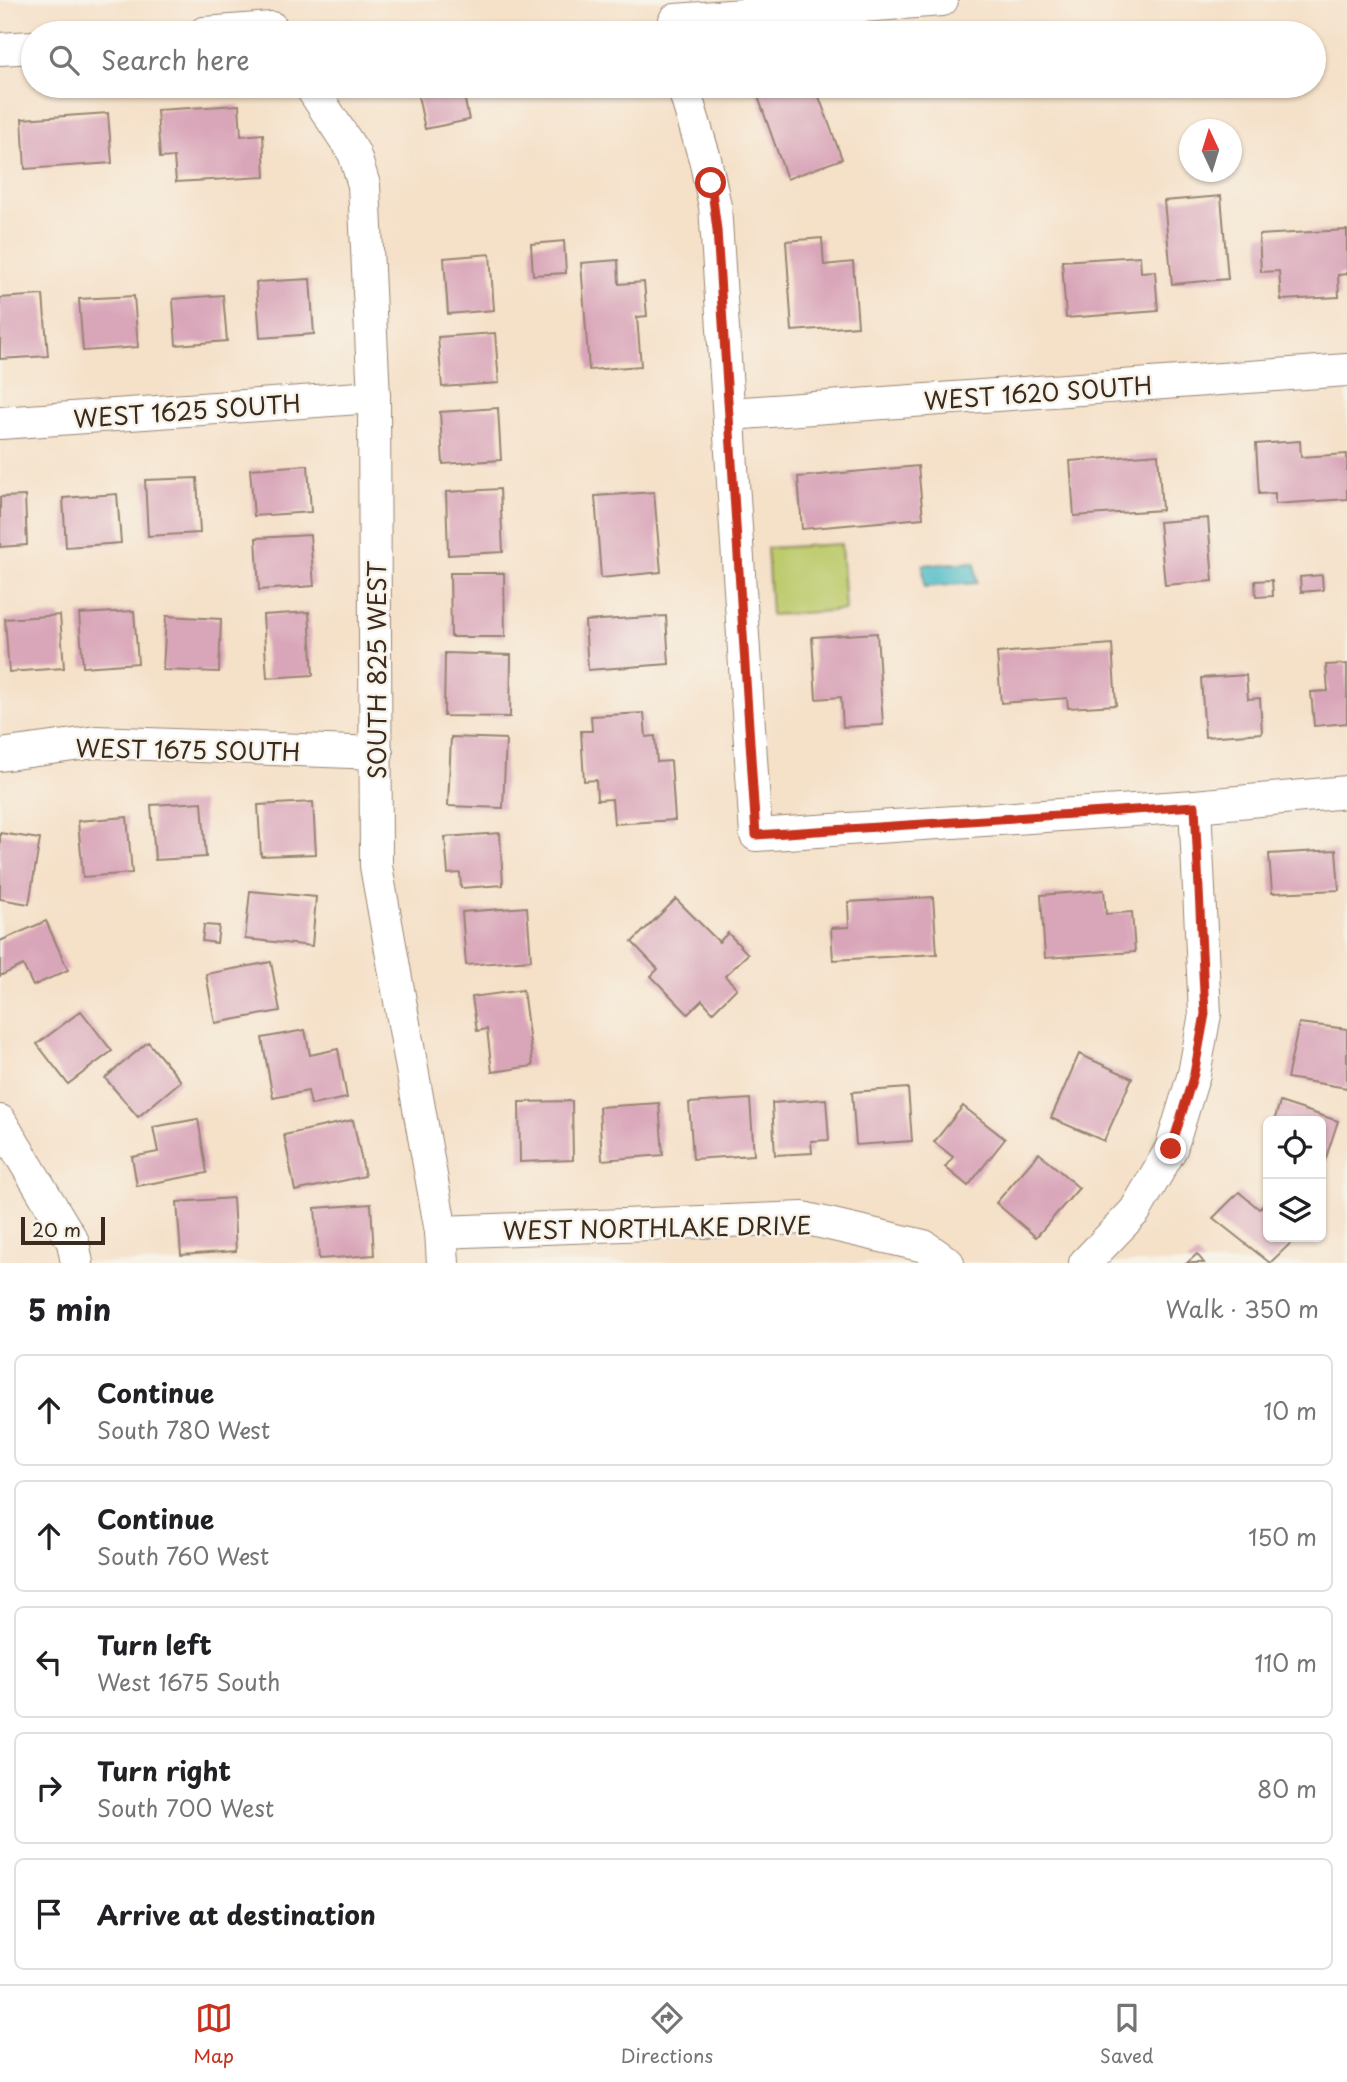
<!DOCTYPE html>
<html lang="en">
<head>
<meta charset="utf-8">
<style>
  :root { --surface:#fff; --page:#f6f6f6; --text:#202124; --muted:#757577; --line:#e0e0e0; --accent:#c8321e }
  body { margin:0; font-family:"Playpen Sans",sans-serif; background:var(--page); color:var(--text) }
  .controls { position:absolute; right:21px; bottom:21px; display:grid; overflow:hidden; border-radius:10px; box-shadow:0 2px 5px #0004 }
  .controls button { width:63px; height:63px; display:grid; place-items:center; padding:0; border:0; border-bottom:2px solid var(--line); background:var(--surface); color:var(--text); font:35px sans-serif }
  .compass { position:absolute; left:1179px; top:119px; width:63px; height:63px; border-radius:50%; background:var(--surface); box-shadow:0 2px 5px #0004; rotate:356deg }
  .scale { position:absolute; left:21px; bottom:18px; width:84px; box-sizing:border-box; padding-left:7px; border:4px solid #3b2a1e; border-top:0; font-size:19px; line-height:24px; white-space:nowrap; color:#3b2a1e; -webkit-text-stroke:5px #f7f3e8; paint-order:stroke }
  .stop { position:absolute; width:21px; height:21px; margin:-16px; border:5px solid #c8321e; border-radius:50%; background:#fff }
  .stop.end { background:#c8321e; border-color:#fff; box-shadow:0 2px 7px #0008 }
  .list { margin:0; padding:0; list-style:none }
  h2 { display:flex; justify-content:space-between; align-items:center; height:91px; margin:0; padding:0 28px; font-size:30px }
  h2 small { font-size:23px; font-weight:400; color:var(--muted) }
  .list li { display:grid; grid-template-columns:46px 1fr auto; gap:21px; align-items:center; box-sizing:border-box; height:112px; margin:0 14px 14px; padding:0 14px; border:2px solid var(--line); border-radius:10px }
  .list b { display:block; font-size:26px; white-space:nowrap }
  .list p { margin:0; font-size:23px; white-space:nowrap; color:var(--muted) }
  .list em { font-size:23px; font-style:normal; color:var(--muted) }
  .icon { flex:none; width:38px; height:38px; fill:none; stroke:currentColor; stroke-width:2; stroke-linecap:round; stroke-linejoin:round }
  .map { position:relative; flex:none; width:1347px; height:1263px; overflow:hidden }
  .search { position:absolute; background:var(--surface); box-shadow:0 2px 5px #0004; left:21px; right:21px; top:21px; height:77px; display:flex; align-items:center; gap:18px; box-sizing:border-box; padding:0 24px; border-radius:38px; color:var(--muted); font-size:26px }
  .sheet { height:721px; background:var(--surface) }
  nav { display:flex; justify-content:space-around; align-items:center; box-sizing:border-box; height:98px; border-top:2px solid var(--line); background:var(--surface); font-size:19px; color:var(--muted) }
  nav a { display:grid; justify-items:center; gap:4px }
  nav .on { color:var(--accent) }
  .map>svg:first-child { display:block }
</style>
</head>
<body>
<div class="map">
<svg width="1347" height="1263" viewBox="0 0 1347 1263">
  <rect width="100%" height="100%" fill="#f7f3e8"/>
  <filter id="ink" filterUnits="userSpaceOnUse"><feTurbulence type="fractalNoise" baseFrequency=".0143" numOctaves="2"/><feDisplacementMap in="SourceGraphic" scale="14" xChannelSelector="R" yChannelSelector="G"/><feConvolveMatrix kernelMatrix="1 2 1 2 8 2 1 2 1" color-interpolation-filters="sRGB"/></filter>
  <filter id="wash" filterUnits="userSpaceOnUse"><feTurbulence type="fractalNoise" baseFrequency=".00686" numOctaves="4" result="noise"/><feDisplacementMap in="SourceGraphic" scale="28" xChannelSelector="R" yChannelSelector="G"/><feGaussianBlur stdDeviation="1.57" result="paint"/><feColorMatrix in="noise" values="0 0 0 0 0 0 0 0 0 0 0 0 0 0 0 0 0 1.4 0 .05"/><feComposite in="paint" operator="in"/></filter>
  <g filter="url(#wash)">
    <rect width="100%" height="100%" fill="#f5e0c8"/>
    <path fill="#bdcb6d" stroke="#7c7a46" stroke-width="2" d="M841,544L845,610L771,615L767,548Z"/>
    <path fill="#4dbbc7" stroke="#447272" stroke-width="2" d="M975,562L977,583L924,587L923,565Z"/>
    <g id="blocks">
      <g fill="#d9a6b9">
        <path d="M449,28L450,33H429V32Z"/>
        <path d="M416,86H462L469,120L425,129Z"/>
        <path d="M761,86H789L791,93L815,86L842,159L787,179L755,88Z"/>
        <path d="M239,105L241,136L263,134L265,177L176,182L174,157L160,158L157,110Z"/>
        <path d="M108,113L112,163L25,169L22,119Z"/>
        <path d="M1221,196L1228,279L1172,284L1164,201Z"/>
        <path d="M1347,230V274L1338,275L1339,297L1281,300L1279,271L1261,272L1259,235Z"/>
        <path d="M822,238L824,265L853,262L858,326L792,331L786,241Z"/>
        <path d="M564,241L566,273L533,275L531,244Z"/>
        <path d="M490,254L494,310L448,314L444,258Z"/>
        <path d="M1140,256L1141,272L1155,271L1158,311L1066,318L1062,261Z"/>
        <path d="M618,260L619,284L644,282L647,316L637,317L641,366L589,370L581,263Z"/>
        <path d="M310,279L314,334L260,338L256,282Z"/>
        <path d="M43,295L48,356L0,359V298Z"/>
        <path d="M223,295L227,341L176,345L173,299Z"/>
        <path d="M134,296L138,347L83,351L79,299Z"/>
        <path d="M495,333L499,383L442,387L438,337Z"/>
        <path d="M498,408L501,460L443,464L440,412Z"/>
        <path d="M1300,441L1301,457L1347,454V499L1275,504V493L1259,494L1256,444Z"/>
        <path d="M1158,454L1162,510L1074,516L1070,461Z"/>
        <path d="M308,465L311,512L254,516L250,469Z"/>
        <path d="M918,466L923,518L802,529L798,477Z"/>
        <path d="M197,478L200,533L148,536L145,480Z"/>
        <path d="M500,489L503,552L448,555L446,492Z"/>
        <path d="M654,492L661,572L601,578L595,496Z"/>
        <path d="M117,494L121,543L66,547L63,498Z"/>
        <path d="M25,496L27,545L0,547V497Z"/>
        <path d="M1208,518L1213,581L1165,585L1159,522Z"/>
        <path d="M310,535L314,586L259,590L256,538Z"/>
        <path d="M450,573H504L505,637H451Z"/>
        <path d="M1322,575L1323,590L1301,592L1300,577Z"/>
        <path d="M1272,580L1273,596L1256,597L1255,581Z"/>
        <path d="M134,611L138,663L83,667L79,614Z"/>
        <path d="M309,612L313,675L267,678L263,615Z"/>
        <path d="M60,615L64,668L9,672L5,619Z"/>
        <path d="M166,616L221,619L219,672L163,670Z"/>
        <path d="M666,616L669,664L588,670L585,621Z"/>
        <path d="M877,633L883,725L843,727L841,697L816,699L812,637Z"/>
        <path d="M1112,644L1116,705L1068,708L1067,698L1001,703L997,653Z"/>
        <path d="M445,653L511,655L510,717L444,716Z"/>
        <path d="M1347,664V723L1314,726L1311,692L1328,691L1326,665Z"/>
        <path d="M1246,675L1248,699L1260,698L1262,733L1205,737L1201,678Z"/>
        <path d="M644,713L646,737L655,736L657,762L671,761L675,820L614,824L612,799L597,800L596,780L584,781L581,731H592L591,716Z"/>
        <path d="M451,737L506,739L503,808L448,806Z"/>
        <path d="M202,802L206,857L155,860L151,805Z"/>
        <path d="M313,802L316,854L261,856L258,805Z"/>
        <path d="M127,817L132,873L83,877L78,821Z"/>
        <path d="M0,833L40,839L29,904L0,899Z"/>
        <path d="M500,833L503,885L461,888L460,873L448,874L445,837Z"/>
        <path d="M1336,850L1339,890L1272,893L1269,854Z"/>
        <path d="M1104,890L1106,914L1132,912L1135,952L1045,958L1041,895Z"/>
        <path d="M250,891L316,897L312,946L245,939Z"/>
        <path d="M933,897L937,954L833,960L831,928L849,927L848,902Z"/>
        <path d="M676,899L719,942L728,933L748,954L725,976L737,988L713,1012L702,1000L688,1014L651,976L658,969L632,942Z"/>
        <path d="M527,907L531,960L466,965L462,912Z"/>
        <path d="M46,921L68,970L33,986L23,965L0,976V941Z"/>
        <path d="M204,925L219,926L217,943L202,941Z"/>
        <path d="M271,962L280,1011L215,1023L206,974Z"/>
        <path d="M523,990L533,1066L492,1072L487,1029L477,1031L472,997Z"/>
        <path d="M81,1011L112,1051L68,1084L37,1044Z"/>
        <path d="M1299,1023L1347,1029V1088L1287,1078Z"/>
        <path d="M305,1030L310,1055L338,1049L347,1098L311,1105L308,1091L273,1098L262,1038Z"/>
        <path d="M148,1042L181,1081L138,1117L105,1078Z"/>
        <path d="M1079,1054L1132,1078L1104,1141L1051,1118Z"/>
        <path d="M908,1088L912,1141L856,1145L852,1092Z"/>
        <path d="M750,1099L754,1155L693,1159L689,1103Z"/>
        <path d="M826,1099L829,1140L811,1141L812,1153L775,1155L772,1103Z"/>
        <path d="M572,1101L573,1160L520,1162L519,1102Z"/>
        <path d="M1280,1102L1338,1121L1321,1173V1121H1274Z"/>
        <path d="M659,1103L663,1155L602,1160L599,1107Z"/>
        <path d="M963,1106L1005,1139L968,1186L945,1167L953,1157L934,1142Z"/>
        <path d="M198,1119L207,1173L137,1186L132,1157L158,1152L153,1127Z"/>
        <path d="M353,1120L365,1176L295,1191L284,1135Z"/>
        <path d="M1039,1153L1079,1188L1036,1237L996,1203Z"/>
        <path d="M1239,1192L1259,1209L1268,1201V1237H1297L1270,1263L1213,1218Z"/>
        <path d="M233,1198L236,1251L181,1255L177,1202Z"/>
        <path d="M371,1204L374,1255L319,1259L315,1208Z"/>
        <path d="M1197,1254L1204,1263H1187Z"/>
      </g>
    </g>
  </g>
  <g filter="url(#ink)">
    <use href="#blocks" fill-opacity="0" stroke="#988573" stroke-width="2"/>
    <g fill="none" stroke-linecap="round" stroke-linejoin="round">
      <defs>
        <g id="street">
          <path d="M675,20L942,0"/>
          <path d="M204,33L272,28"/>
          <path d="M0,49L33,47"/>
          <path d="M310,86L354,153L364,185L374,397L376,866L441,1232L443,1263"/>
          <path d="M683,86L705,159L715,206L756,835L1195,806L1347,792"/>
          <path d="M729,414L1347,370"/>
          <path d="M0,423L374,397"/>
          <path d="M0,755L96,742L377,753"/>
          <path d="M0,1121L73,1242L77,1263"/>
          <path d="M441,1232L803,1218L924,1246L948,1263"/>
          <path d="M1085,1263L1135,1211L1171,1149L1194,1074L1205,1014L1195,806"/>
        </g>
      </defs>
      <use href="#street" stroke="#988573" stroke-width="34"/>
      <use href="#street" stroke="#fff" stroke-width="32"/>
    </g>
  </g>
  <g fill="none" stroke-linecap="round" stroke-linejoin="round" filter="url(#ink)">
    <path stroke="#c8321e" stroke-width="9" d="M711,183L717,230L756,835L1195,806L1205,1014L1194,1074L1171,1149"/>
  </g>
  <g text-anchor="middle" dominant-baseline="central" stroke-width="5" stroke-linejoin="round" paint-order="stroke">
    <g font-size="24" fill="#3b2a1e" stroke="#f7f3e8">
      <text transform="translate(1038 392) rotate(-4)">WEST 1620 SOUTH</text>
      <text transform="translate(187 410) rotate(-4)">WEST 1625 SOUTH</text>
      <text transform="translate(376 670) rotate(-90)">SOUTH 825 WEST</text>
      <text transform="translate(188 749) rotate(1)">WEST 1675 SOUTH</text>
      <text transform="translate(657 1227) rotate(-1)">WEST NORTHLAKE DRIVE</text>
    </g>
  </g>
</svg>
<div class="controls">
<button><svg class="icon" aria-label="locate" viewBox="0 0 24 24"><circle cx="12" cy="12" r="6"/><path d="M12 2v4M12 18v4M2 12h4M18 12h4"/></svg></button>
<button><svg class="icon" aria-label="layers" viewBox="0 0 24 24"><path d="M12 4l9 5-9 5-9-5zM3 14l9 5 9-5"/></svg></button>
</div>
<svg class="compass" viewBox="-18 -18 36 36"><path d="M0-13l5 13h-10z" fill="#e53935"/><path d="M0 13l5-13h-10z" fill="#757577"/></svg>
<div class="scale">20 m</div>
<div class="stop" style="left:711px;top:183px"></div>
<div class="stop end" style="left:1171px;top:1149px"></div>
<div class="search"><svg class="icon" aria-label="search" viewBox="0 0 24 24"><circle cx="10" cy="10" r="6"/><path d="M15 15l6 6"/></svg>Search here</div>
</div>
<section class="sheet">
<h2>5 min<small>Walk · 350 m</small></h2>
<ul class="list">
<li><svg class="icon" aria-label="ahead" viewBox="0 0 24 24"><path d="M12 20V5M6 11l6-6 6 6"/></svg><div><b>Continue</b><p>South 780 West</p></div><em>10 m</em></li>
<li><svg class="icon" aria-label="ahead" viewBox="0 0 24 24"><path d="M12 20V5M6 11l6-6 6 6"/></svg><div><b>Continue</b><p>South 760 West</p></div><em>150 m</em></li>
<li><svg class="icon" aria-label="left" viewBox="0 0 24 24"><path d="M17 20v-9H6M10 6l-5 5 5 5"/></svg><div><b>Turn left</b><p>West 1675 South</p></div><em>110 m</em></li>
<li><svg class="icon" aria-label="right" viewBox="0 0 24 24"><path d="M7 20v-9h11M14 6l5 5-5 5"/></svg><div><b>Turn right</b><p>South 700 West</p></div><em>80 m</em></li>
<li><svg class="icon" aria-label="arrive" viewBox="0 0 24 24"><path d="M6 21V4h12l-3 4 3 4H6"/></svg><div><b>Arrive at destination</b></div></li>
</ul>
</section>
<nav>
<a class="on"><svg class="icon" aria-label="map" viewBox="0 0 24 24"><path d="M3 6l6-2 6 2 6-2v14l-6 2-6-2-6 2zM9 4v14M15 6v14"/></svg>Map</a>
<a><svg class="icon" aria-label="directions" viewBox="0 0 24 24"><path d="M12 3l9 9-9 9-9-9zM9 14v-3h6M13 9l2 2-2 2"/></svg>Directions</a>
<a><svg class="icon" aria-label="saved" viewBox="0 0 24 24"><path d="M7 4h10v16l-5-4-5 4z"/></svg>Saved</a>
</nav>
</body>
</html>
